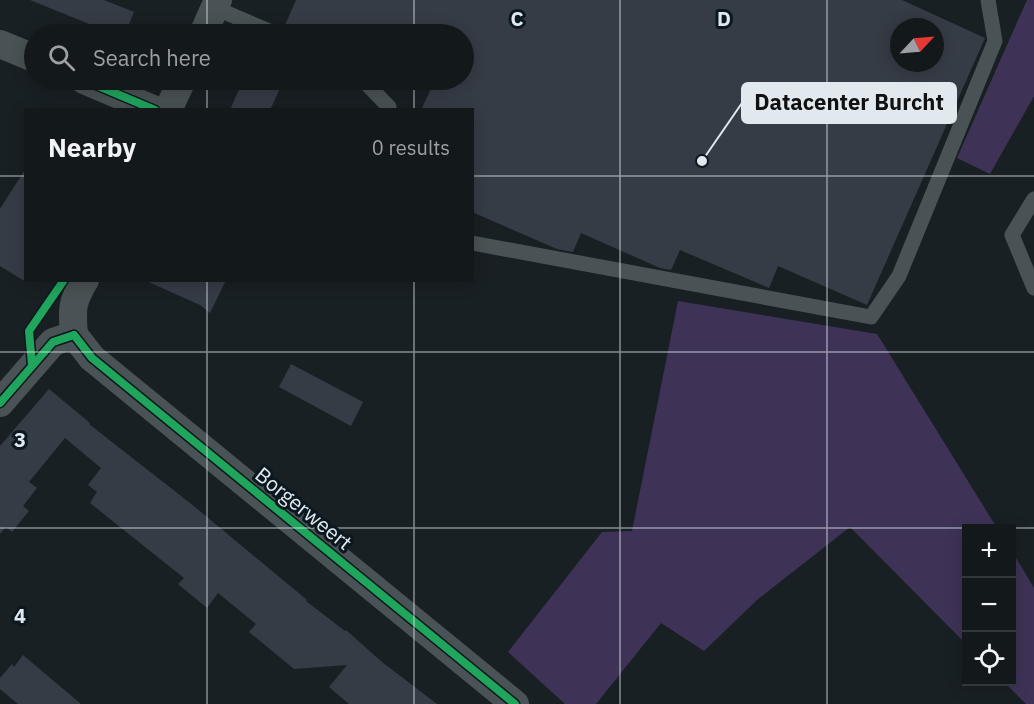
<!DOCTYPE html>
<html lang="en">
<head>
<meta charset="utf-8">
<style>
  :root { --surface:#13181b; --page:#1c2124; --text:#f1f3f6; --muted:#9da0a3; --line:#32373a }
  body { margin:0; font-family:"IBM Plex Sans",sans-serif; background:var(--page); color:var(--text) }
  .controls { position:absolute; right:18px; bottom:18px; display:grid; overflow:hidden; border-radius:0px; box-shadow:0 3px 15px #0003 }
  .controls button { width:54px; height:54px; display:grid; place-items:center; padding:0; border:0; border-bottom:2px solid var(--line); background:var(--surface); color:var(--text); font:30px sans-serif }
  .compass { position:absolute; left:890px; top:18px; width:54px; height:54px; border-radius:50%; background:var(--surface); box-shadow:0 3px 15px #0003; rotate:64deg }
  .list { margin:0; padding:0; list-style:none }
  h2 { display:flex; justify-content:space-between; align-items:center; height:78px; margin:0; padding:0 24px; font-size:26px }
  h2 small { font-size:20px; font-weight:400; color:var(--muted) }
  .icon { flex:none; width:33px; height:33px; fill:none; stroke:currentColor; stroke-width:2; stroke-linecap:round; stroke-linejoin:round }
  .map { position:relative; flex:none; width:1034px; height:704px; overflow:hidden }
  .search { position:absolute; background:var(--surface); box-shadow:0 3px 15px #0003; left:24px; top:24px; width:450px; height:66px; display:flex; align-items:center; gap:15px; box-sizing:border-box; padding:0 21px; border-radius:33px; color:var(--muted); font-size:22px }
  .panel { position:absolute; background:var(--surface); box-shadow:0 3px 15px #0003; left:24px; top:108px; width:450px; height:174px; border-radius:0px }
  .map>svg:first-child { display:block }
</style>
</head>
<body>
<div class="map">
<svg width="1034" height="704" viewBox="0 0 1034 704">
  <rect width="100%" height="100%" fill="#192024"/>
  <g fill="#3e3357">
    <path d="M1027,0H1034V96L990,174L957,158Z"/>
    <path d="M678,301L877,334L997,528H966V644L850,527L757,600L704,651L661,623L596,704H565L508,652L602,532L632,531Z"/>
    <path d="M1012,551L1034,588V704H1026L1004,682H1012Z"/>
  </g>
  <g fill="#363c46" fill-rule="evenodd">
    <path d="M30,0H104L134,12L125,34H114Z"/>
    <path d="M296,0H902L985,38L867,305L778,266L769,288L680,250L671,270L660,268L581,233L573,252L557,249L472,212V110H421L435,80H464V34H307L285,25ZM899,27H935V63H899Z"/>
    <path d="M243,80H284L270,110H230Z"/>
    <path d="M26,168V282L0,266V209Z"/>
    <path d="M144,280H226L210,313L200,305Z"/>
    <path d="M291,364L363,402L351,426L279,387Z"/>
    <path d="M49,389L90,423L89,424L195,507L307,600L306,601L345,631L346,630L382,662L437,704H349L329,687L347,665L294,669L249,632L256,624L218,593L207,608L178,584L184,578L90,503L97,492L88,485L101,468L65,438L29,482L37,488L23,506L29,511L12,532L6,527L0,534V446Z"/>
    <path d="M23,655L81,704H18L0,689V678L12,664L14,667Z"/>
  </g>
  <g fill="none" stroke-linecap="round" stroke-linejoin="round">
    <g stroke="#495254" stroke-width="15">
      <path d="M215,8L276,34"/>
      <path d="M363,80L389,107L388,110"/>
      <path d="M1034,199L1012,235L1034,288"/>
      <path d="M472,243L871,317L899,276L995,41L988,0"/>
    </g>
    <g stroke="#495254" stroke-width="28">
      <path d="M203,34L218,0"/>
      <path d="M0,44L34,58"/>
      <path d="M84,80L155,110"/>
      <path d="M168,110L182,80"/>
      <path d="M74,335L92,358L515,704"/>
      <path d="M74,335C72,310 71,303 85,280"/>
      <path d="M0,403L53,342L74,335"/>
    </g>
    <defs>
      <g id="cycleway">
        <path d="M84,80L155,110"/>
        <path d="M74,335L92,358L515,704"/>
        <path d="M32,365L29,331L64,280"/>
        <path d="M0,403L53,342L74,335"/>
      </g>
    </defs>
    <use href="#cycleway" stroke="#0c181f" stroke-width="11"/>
    <use href="#cycleway" stroke="#20a55d" stroke-width="8"/>
  </g>
  <path fill="none" stroke="#e1e9ee" stroke-width="1.5" stroke-opacity="0.55" d="M207,0V34M414,0V34M620,0V704M827,0V704M207,80V110M414,80V110M0,176H26M472,176H1034M207,280V704M414,280V704M0,352H1034M0,528H1034"/>
  <g text-anchor="middle" dominant-baseline="central" stroke-width="6" stroke-linejoin="round" paint-order="stroke">
    <g font-size="21" fill="#e1e9ee" stroke="#0c181f">
      <text transform="translate(304 508) rotate(39)">Borgerweert</text>
    </g>
  </g>
  <g font-size="20" text-anchor="middle" font-weight="bold" fill="#e1e9ee" stroke="#0c181f" stroke-width="6" stroke-linejoin="round" paint-order="stroke">
    <text x="517" y="26">C</text>
    <text x="724" y="26">D</text>
    <text x="20" y="447">3</text>
    <text x="20" y="623">4</text>
  </g>
  <path fill="none" stroke="#e1e9ee" stroke-width="2" d="M702 161L742 103"/>
  <circle fill="#e1e9ee" stroke="#0c181f" stroke-width="2" cx="702" cy="161" r="6"/>
  <rect fill="#e1e9ee" stroke="#e1e9ee" stroke-width="2" x="742" y="83" width="214" height="40" rx="6"/>
  <g font-size="22" text-anchor="middle" font-weight="bold" fill="#111">
    <text x="849" y="110">Datacenter Burcht</text>
  </g>
</svg>
<div class="controls">
<button>+</button>
<button>−</button>
<button><svg class="icon" aria-label="locate" viewBox="0 0 24 24"><circle cx="12" cy="12" r="6"/><path d="M12 2v4M12 18v4M2 12h4M18 12h4"/></svg></button>
</div>
<svg class="compass" viewBox="-18 -18 36 36"><path d="M0-13l5 13h-10z" fill="#e53935"/><path d="M0 13l5-13h-10z" fill="#9da0a3"/></svg>
<div class="search"><svg class="icon" aria-label="search" viewBox="0 0 24 24"><circle cx="10" cy="10" r="6"/><path d="M15 15l6 6"/></svg>Search here</div>
<section class="panel">
<h2>Nearby<small>0 results</small></h2>
<ul class="list">
</ul>
</section>
</div>
</body>
</html>
